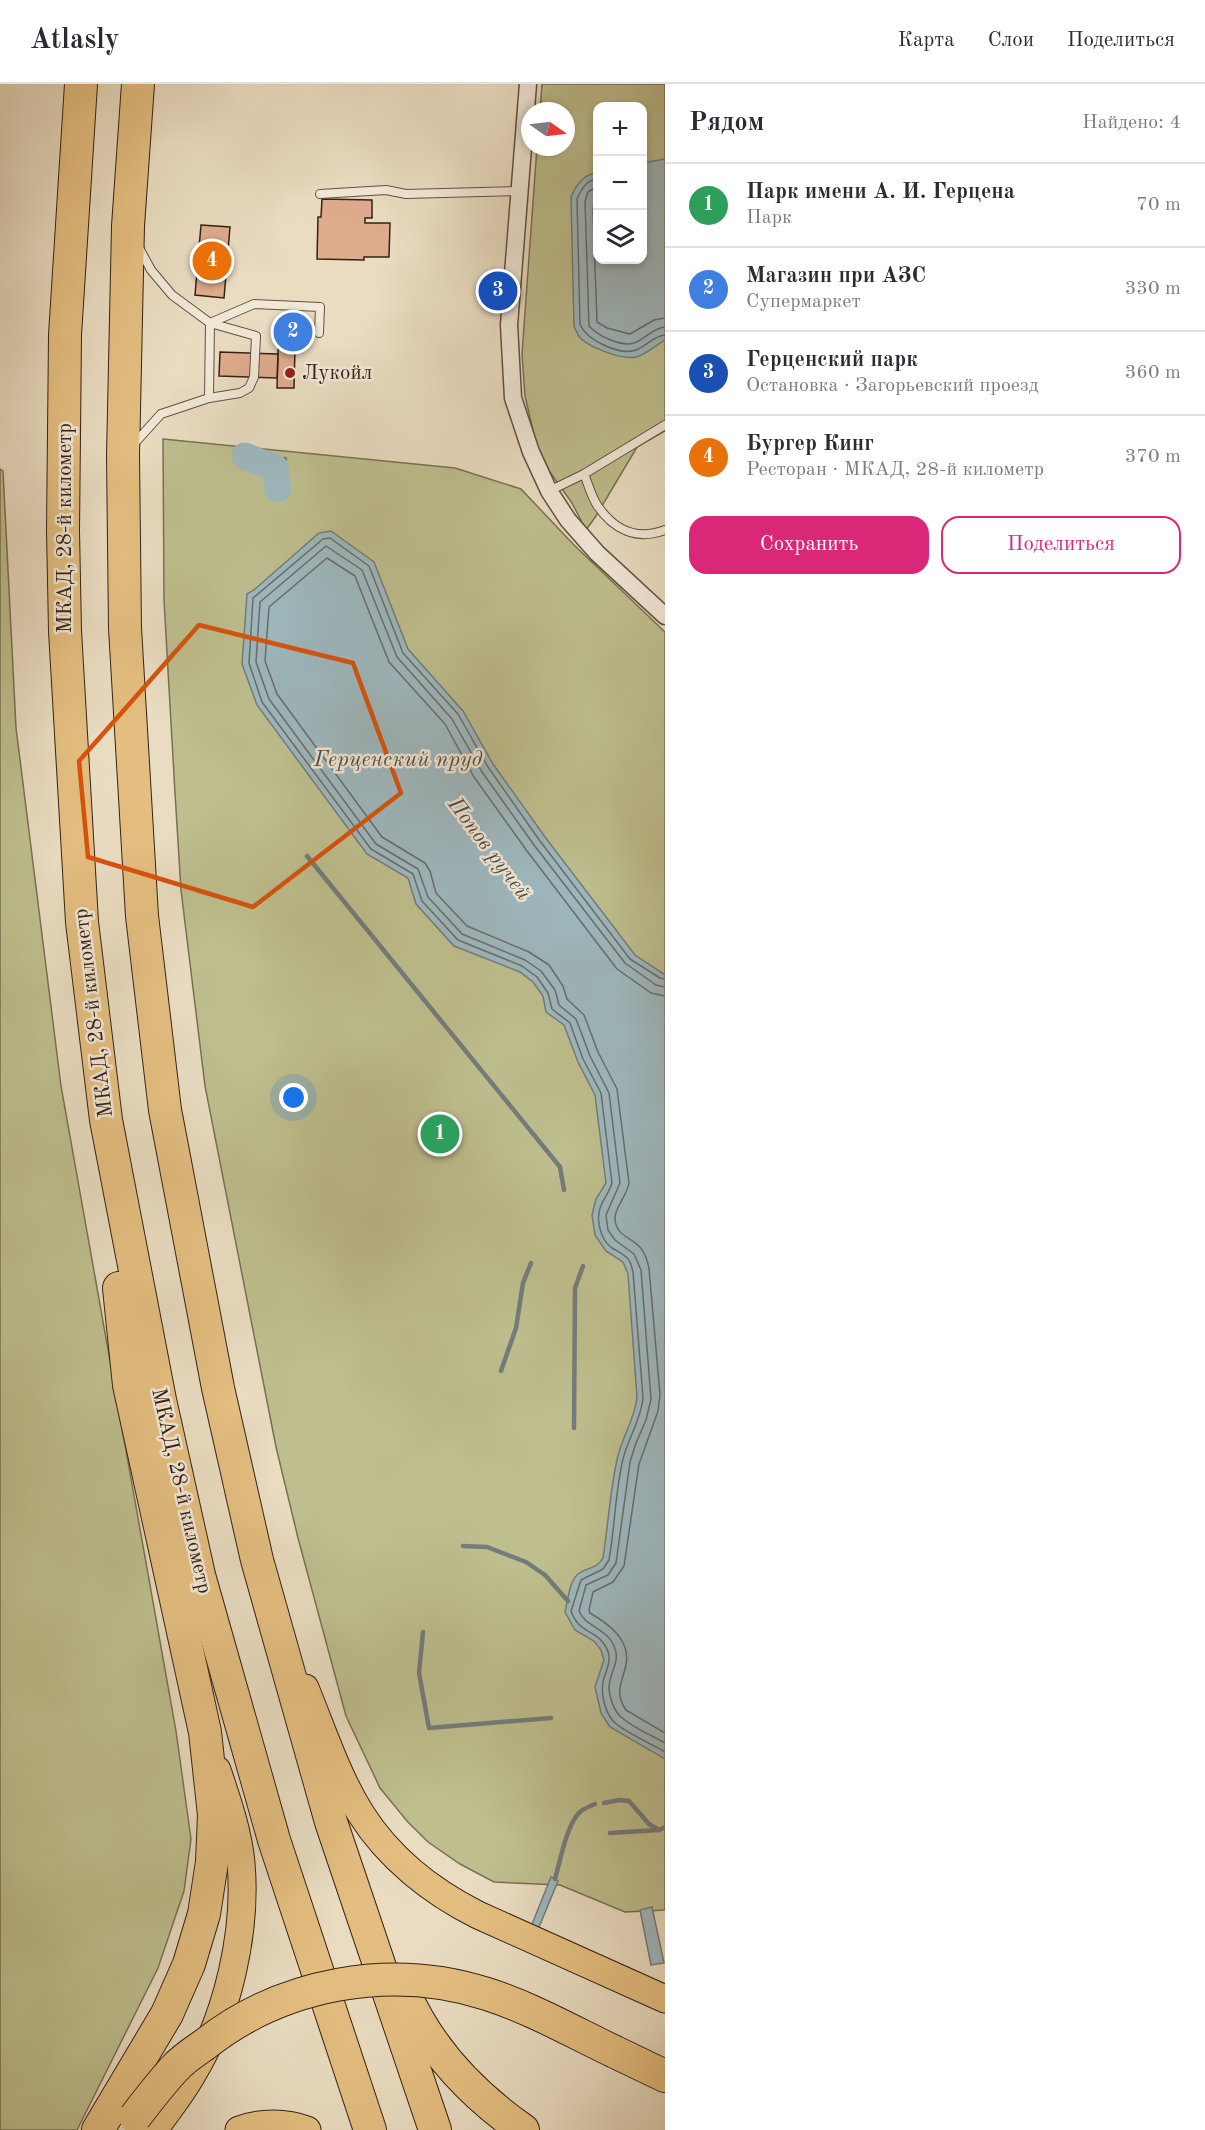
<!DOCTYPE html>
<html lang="ru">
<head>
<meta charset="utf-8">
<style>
  :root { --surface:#fff; --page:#f2f2f3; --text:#2b2b33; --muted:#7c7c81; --line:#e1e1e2; --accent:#db2777 }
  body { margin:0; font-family:"Old Standard TT",serif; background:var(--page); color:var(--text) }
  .controls { position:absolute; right:18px; top:18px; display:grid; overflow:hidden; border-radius:12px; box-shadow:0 3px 9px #0003 }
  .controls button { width:54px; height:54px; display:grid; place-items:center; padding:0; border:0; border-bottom:2px solid var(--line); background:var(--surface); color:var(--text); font:30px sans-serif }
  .compass { position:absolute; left:521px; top:18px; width:54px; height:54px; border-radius:50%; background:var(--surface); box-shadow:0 3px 9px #0003; rotate:104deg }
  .you { position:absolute; left:294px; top:1014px; width:21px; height:21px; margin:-15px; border:4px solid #fff; border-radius:50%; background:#1a73e8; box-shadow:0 0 0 9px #1a73e833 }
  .badge { display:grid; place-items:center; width:39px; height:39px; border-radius:50%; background:var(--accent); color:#fff; font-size:20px; font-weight:700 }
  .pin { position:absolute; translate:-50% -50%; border:3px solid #fff; box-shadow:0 2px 6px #0006 }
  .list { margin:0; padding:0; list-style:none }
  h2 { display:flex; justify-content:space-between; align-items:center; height:78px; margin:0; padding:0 24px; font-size:26px }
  h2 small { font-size:20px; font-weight:400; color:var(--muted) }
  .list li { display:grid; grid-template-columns:39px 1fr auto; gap:18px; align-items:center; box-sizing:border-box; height:84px; padding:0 24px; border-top:2px solid var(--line) }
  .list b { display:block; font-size:22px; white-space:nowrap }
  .list p { margin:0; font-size:20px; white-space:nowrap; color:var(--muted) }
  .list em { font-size:20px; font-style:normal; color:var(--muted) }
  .actions { display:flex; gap:12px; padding:18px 24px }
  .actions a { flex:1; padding:14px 0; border:2px solid var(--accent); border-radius:18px; text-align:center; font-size:21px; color:var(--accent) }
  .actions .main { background:var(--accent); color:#fff }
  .icon { flex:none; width:33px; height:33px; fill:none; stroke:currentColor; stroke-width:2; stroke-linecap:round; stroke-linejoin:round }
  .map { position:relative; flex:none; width:665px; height:2046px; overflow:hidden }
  header { display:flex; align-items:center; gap:36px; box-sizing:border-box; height:84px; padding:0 30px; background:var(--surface); border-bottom:2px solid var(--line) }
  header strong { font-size:28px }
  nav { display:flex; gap:33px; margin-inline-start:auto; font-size:21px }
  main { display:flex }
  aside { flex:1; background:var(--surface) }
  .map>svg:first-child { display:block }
</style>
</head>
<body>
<header>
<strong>Atlasly</strong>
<nav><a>Карта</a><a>Слои</a><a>Поделиться</a></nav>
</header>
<main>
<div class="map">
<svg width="665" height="2046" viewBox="0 0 665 2046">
  <rect width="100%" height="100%" fill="#e9dcc1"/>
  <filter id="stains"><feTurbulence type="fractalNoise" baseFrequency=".00333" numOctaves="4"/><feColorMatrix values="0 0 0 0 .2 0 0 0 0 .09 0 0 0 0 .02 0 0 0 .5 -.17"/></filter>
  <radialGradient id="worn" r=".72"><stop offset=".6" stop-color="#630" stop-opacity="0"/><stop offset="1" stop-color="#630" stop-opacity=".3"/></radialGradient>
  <g fill="#bebe8e" stroke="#7a7052" stroke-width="1.5" fill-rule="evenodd">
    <path d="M542,0H665V347L637,363L596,432L586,446L572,419L545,381L535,355L525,312L522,270L537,63H566V27H540ZM598,22H642V176H598Z"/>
    <path d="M163,355L455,384L521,405L574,461L665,548V1826L625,1828L560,1801L494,1798L460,1780L428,1758L407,1737L380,1704L346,1632L298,1454L276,1363L205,1002L181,806L175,709L164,516Z"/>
    <path d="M0,385L3,387L16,644L61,1002L176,1647L191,1755L184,1807L158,1884L77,2046H0Z"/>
  </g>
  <g fill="#9eb8bf" stroke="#747c7b" stroke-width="1.5">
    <path d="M665,75V256C658,260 643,272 636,273C622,276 586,263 578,251C578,250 574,243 574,242L571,113C577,99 583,92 597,88L598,176H642L643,79Z"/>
    <path d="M331,447L374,478L408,565L463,627L493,680L545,753L635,871L665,891V1675L610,1643L601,1629L595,1603L604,1576L601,1566L594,1557L575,1546L565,1528C568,1516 569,1498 578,1490C587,1483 597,1485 603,1474C608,1442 610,1408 617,1376C621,1354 635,1336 637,1313L628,1190L623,1178L606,1167L595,1151L592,1131L596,1115L606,1099L595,1011L578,978L564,941L546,928L543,912L533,898L520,888L454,862L416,820L408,794L367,770L257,621L242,580L247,510L254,506L319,449Z"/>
    <path d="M551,1793L558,1797L537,1848L530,1845Z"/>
    <path d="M652,1823L664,1879L651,1881L640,1826Z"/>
  </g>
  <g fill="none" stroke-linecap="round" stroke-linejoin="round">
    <g stroke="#6a6c6a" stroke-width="1.5">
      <path d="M598,94C586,97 582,104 577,115L580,240C586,256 620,272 636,266C646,262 654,252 665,251"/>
      <path d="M598,102L588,108L585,117L589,242C598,252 621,263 634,259C645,255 653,244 665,243"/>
      <path d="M598,112L594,118L593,127L597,238L607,244L630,250L654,236L665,234"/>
      <path d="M665,895L660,894L630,875L540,757L488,683L458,630L403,569L369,482L330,454L323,455L253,514L249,579L262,618L371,765L413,790L422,817L458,856L522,882L537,893L548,909L552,925L570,939L583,975L601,1009L612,1099C609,1110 600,1118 599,1129C597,1141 602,1157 612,1164C617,1167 624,1170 628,1175C631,1178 632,1184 633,1188L643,1314C641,1336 628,1354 623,1375C615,1408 615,1443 609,1476L603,1485L581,1496L571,1527C579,1550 596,1545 606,1563C612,1573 608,1583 604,1594C600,1607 604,1626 613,1637C622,1647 652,1660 665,1668"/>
      <path d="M665,903L656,901L625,879L534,761L482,688L452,635L397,573L362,486L326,462L260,518L256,578L269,615L376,760L418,785L428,813L462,850L525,876L541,887L555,906L559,921L576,935L590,972L609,1009L620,1099L606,1131L608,1146L615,1156L634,1170L641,1186L651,1315L646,1336L636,1359L630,1378L616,1479L608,1491L586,1501L579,1527C585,1542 604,1544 612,1558C623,1577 610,1585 609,1603C609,1612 614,1627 621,1633C633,1644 651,1651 665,1659"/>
      <path d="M665,912L651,909L617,885L527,767L474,693L445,640L389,578L355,492L327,474L269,523L265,577L277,610L382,753L425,779L430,787L436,809L467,842L529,868L549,881L563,902L567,915L584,931L598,968L617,1005L629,1099C627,1112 615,1123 615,1134C615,1150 629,1153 639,1162C645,1168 647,1176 649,1184L660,1311L658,1327L639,1380L624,1482L613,1498L593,1508L589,1526L590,1529C609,1540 631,1556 626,1581C622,1599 614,1608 626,1626L665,1649"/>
    </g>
    <g stroke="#747c7b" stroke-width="4.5">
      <path d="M275,384L285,375"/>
      <path d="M307,772L556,1078L560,1083L564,1106"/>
      <path d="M501,1287L516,1244L523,1199L531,1179"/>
      <path d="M574,1344L575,1204L583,1182"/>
      <path d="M463,1462L487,1463L526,1478L545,1491L568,1517"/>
      <path d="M423,1548L419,1589L429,1644L551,1634"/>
      <path d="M604,1719L619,1716L629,1717L649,1740L659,1746"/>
      <path d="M610,1749L659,1746L665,1743"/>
      <path d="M555,1795C560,1778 567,1738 581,1727C585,1724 590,1722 595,1720"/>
    </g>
    <path stroke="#9eb8bf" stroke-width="27" d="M245,372L275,384L278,405"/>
  </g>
  <g fill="#deab8c" stroke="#352116" stroke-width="1.5">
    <path d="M322,115L372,116V134H365V139H390L389,173H364V176L317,175L318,133H321Z"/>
    <path d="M201,141L230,143L224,214L195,211Z"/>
    <path d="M279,241H305L304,264H295L294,304H277Z"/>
    <path d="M220,268L278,270L277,294L219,292Z"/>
  </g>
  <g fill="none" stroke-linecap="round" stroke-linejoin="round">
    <defs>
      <g id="lane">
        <path d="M320,110L386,106L406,110L519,107"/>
        <path d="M209,314L210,239L254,220L320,223L319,249"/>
        <path d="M133,361L161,330L209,314L240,309L249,304L254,293L256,252L210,239L172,211L151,186L138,162"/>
        <path d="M584,390L665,341"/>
        <path d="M549,407L584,390C588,399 591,412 597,421C613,445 636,457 665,446"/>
      </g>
      <path id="street" d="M528,0L509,241L513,314L531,368L549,407L568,436L597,469L665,532"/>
      <g id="primary">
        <path d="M305,1604C322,1645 337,1692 361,1730C389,1774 432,1808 478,1831L665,1915"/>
        <path d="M154,2046C167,2027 182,2009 193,1989C228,1931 247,1847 241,1779C238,1747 227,1716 217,1686"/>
        <path d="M239,2046C260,2038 286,2038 307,2046"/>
      </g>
      <g id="highway">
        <path d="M81,0L65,251L63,447L65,547L82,838L106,1036L160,1316L199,1491L274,1756L370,2046"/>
        <path d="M138,0L128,142L123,372L125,544L142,832L165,1026L218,1304L257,1476L331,1738L435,2046"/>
        <path d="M405,1910C430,1966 473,2011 523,2046"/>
        <path d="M615,1968L665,1992"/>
        <path d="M98,2046L167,1930L189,1880L204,1830L212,1778L214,1731L205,1648L129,1301L119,1204"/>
      </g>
    </defs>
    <use href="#lane" stroke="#625041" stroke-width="10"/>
    <use href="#street" stroke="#625041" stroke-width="19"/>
    <use href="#primary" stroke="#352116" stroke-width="29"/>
    <use href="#highway" stroke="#352116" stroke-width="34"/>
    <use href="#lane" stroke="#f1e8d7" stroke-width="8"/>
    <use href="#street" stroke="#f1e8d7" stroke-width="16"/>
    <use href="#primary" stroke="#e4be80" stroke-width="27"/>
    <use href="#highway" stroke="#e4be80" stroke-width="32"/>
    <defs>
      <path id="highway-bridge" d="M135,2033C148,2016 161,1999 175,1984C183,1975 194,1968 204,1961C282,1899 391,1879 487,1910C531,1924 573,1948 615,1968"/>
    </defs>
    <use href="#highway-bridge" stroke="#352116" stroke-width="34" stroke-linecap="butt"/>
    <use href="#highway-bridge" stroke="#e4be80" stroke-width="32"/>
  </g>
  <path fill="none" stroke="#d6530d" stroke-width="4.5" stroke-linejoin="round" d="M199,541L353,579L401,709L253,823L88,773L79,677Z"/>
  <circle fill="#8f2418" stroke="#f1e8d7" stroke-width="2" cx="290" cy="289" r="6"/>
  <g text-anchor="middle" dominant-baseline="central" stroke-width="5" stroke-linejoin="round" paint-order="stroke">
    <g font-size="21" fill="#352116" stroke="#f1e8d7" text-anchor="start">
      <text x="302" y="289">Лукойл</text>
    </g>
    <g font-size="21" fill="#352116" stroke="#f1e8d7">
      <text transform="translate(65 444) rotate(-90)">МКАД, 28-й километр</text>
      <text transform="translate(94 929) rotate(-97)">МКАД, 28-й километр</text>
      <text transform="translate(181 1407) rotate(77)">МКАД, 28-й километр</text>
    </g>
    <g font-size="22" font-style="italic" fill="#544e49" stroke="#f1e8d7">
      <text x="398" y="676">Герценский пруд</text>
      <text transform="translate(489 765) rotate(53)">Попов ручей</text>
    </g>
  </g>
  <rect width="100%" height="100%" filter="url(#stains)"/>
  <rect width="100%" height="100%" fill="url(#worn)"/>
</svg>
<div class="controls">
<button>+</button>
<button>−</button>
<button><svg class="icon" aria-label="layers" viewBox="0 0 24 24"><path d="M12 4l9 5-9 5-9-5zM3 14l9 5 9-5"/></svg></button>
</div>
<svg class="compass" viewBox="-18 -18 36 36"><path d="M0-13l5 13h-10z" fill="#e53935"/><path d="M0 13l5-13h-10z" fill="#7c7c81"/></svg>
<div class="you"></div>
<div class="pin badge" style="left:440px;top:1050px;background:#2e9e5b">1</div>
<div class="pin badge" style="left:293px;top:248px;background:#3f7fe0">2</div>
<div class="pin badge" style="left:498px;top:207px;background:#1a4fb4">3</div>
<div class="pin badge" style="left:212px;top:177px;background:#e8710a">4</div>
</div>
<aside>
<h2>Рядом<small>Найдено: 4</small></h2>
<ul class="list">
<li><span class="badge" style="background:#2e9e5b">1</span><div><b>Парк имени А. И. Герцена</b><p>Парк</p></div><em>70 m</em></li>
<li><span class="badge" style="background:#3f7fe0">2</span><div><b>Магазин при АЗС</b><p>Супермаркет</p></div><em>330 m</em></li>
<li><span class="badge" style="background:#1a4fb4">3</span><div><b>Герценский парк</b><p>Остановка · Загорьевский проезд</p></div><em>360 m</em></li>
<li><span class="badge" style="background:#e8710a">4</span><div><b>Бургер Кинг</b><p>Ресторан · МКАД, 28-й километр</p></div><em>370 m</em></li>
</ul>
<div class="actions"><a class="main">Сохранить</a><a>Поделиться</a></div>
</aside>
</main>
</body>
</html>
